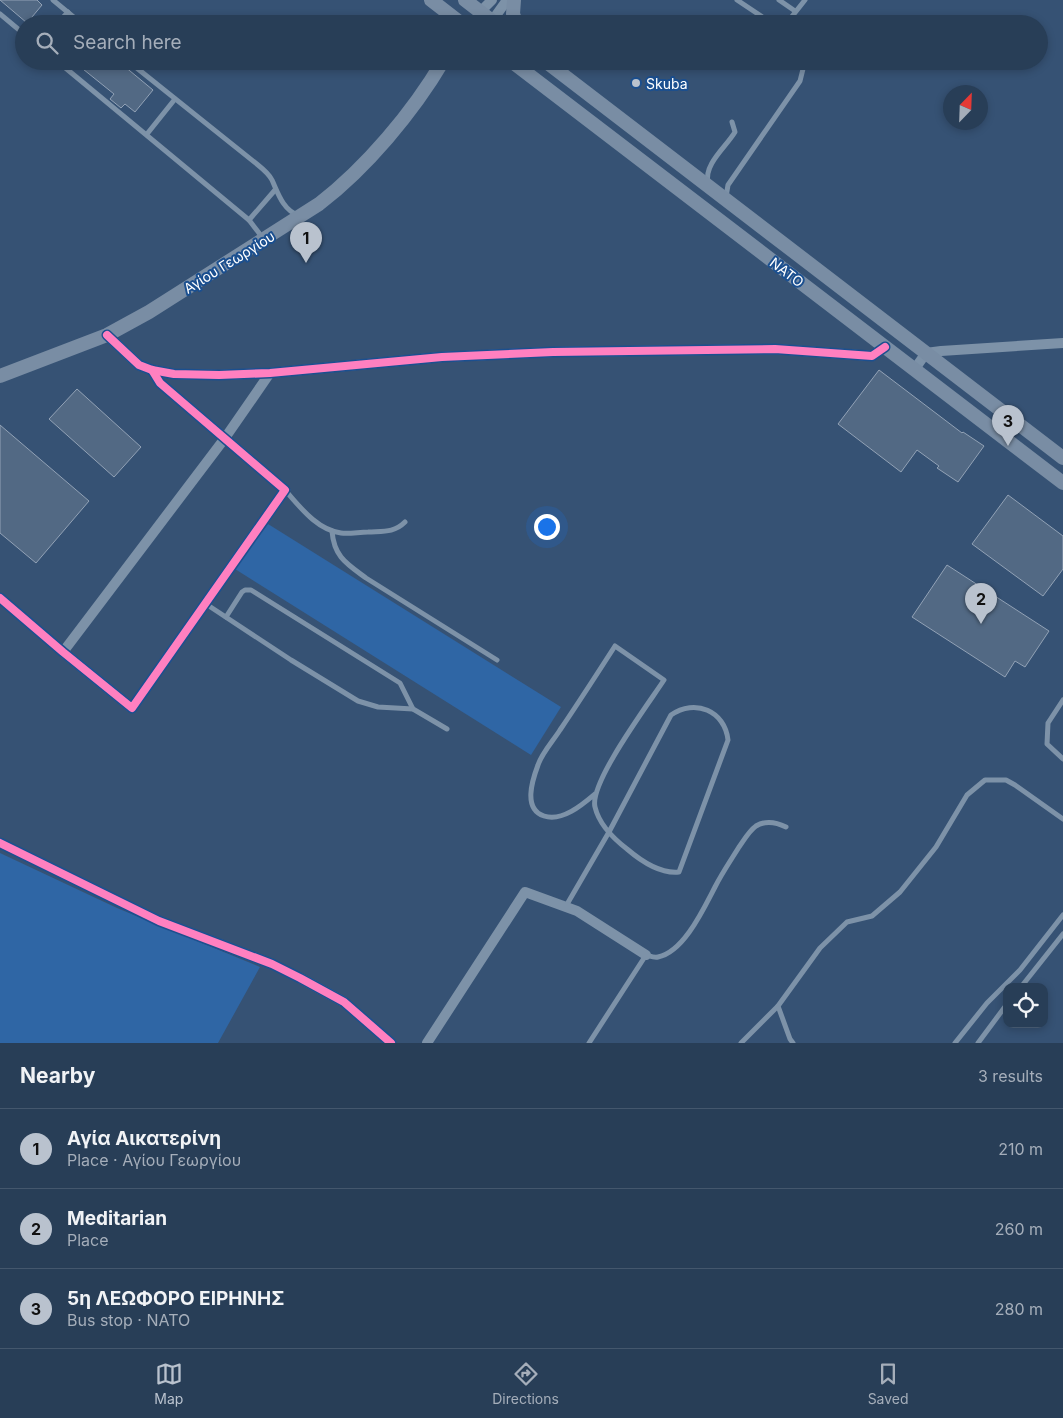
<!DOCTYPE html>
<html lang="en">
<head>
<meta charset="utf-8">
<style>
  :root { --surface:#283e57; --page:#344961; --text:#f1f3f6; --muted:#a5aeba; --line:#44576d; --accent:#b9c2ce }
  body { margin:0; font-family:Inter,sans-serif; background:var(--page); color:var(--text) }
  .controls { position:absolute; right:15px; bottom:15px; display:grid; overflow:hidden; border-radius:10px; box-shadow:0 2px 8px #0003 }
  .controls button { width:45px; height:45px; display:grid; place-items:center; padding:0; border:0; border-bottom:1px solid var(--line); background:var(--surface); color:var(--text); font:25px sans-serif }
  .compass { position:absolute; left:943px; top:85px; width:45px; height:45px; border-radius:50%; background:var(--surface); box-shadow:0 2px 8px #0003; rotate:23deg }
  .you { position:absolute; left:546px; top:526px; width:18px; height:18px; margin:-12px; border:4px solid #fff; border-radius:50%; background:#1a73e8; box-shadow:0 0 0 8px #1a73e833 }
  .badge { display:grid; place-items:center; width:32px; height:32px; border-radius:50%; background:var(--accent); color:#111; font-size:16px; font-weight:700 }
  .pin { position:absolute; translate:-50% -41px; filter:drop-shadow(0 1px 2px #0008) }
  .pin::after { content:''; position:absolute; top:26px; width:18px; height:15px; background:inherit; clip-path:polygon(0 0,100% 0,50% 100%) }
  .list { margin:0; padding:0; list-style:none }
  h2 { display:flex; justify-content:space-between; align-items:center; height:65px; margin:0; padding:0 20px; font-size:21px }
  h2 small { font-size:16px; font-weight:400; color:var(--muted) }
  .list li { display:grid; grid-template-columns:32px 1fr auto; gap:15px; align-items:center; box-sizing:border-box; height:80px; padding:0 20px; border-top:1px solid var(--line) }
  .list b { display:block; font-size:19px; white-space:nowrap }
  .list p { margin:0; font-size:16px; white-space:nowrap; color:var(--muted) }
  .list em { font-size:16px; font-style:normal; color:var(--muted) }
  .icon { flex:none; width:28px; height:28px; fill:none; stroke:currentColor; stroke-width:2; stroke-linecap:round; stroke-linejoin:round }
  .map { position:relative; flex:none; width:1063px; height:1043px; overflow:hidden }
  .search { position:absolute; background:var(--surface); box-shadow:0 2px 8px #0003; left:15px; right:15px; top:15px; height:55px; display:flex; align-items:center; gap:12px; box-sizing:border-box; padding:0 18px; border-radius:28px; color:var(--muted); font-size:19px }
  .sheet { height:305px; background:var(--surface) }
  nav { display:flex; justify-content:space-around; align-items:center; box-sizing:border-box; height:70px; border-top:1px solid var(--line); background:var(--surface); font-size:14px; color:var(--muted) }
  nav a { display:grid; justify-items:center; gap:2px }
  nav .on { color:var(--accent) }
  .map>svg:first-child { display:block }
</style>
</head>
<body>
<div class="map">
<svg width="1063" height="1043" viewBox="0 0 1063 1043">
  <rect width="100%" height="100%" fill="#365274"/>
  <g fill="#2f66a5">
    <path d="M268,524L561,707L531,755L235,569Z"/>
    <path d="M0,853L117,908L260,967L218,1043H0Z"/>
  </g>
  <g fill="#526984" stroke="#92a2b6">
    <path d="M0,0H37L42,5L27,23Z"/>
    <path d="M73,61H118L153,90L135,112L125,104L121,108L110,99L114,94Z"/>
    <path d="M879,370L962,433L963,432L984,446L958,482L937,468L939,466L917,450L901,472L838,424Z"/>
    <path d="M77,389L141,447L114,477L49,419Z"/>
    <path d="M0,425L89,501L36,563L0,533Z"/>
    <path d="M1008,495L1063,536V569L1043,596L972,544Z"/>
    <path d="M947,565L1049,631L1025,667L1015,661L1005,677L912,617Z"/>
  </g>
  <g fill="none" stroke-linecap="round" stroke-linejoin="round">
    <g stroke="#7d92a8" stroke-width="5">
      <path d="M53,0L82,24"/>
      <path d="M737,0L773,24"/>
      <path d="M779,0L795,11"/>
      <path d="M0,14L24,34"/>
      <path d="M57,24L68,12"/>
      <path d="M786,24L805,0"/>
      <path d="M57,61L249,220L259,233L262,239"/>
      <path d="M128,61L258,165C263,169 269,174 272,180C278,193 283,210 298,215"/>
      <path d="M147,134L175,99"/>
      <path d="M708,182C704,164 726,147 735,132L732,122"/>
      <path d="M726,197L728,185L800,81L803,69L800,61"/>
      <path d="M249,220L275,190"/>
      <path d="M285,490C300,507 317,530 341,533C350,534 359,532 368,532C383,531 394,533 405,522"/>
      <path d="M332,531C334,557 347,564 366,578L497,660"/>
      <path d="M206,604L291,660L358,701L378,707L413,709L447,729"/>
      <path d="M226,617L242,592L245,590H251L400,683L413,709"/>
      <path d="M1063,700L1048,723L1047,744L1063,759"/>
      <path d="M566,906L609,832L671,715C695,698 725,711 728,740L679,872C660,874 641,861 627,849C614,839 599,824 595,807C589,783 649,703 664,680L615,646C597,674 579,702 560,730C553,741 542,753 538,765C532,781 523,809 544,816C562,822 582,805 595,794"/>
      <path d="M1021,987L1063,934"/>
      <path d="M778,1006L790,1039L793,1043"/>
      <path d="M589,1043L646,955C650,956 654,958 658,957C684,952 704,908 715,887C722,873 731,860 739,847C744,840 749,831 756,826C766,820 776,822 786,827"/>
      <path d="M741,1043L778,1006L820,948L847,922L872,916L900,892L936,847L967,795L985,780H1006L1015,785L1063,819"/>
      <path d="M955,1043L987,1003L1020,970L1063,915"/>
      <path d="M978,1043L1007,1004"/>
    </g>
    <g stroke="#7d92a8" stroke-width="10">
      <path d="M480,12L492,0"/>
      <path d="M492,21L507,0"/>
      <path d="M107,335L139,365L152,370L174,374L219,375L270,373L442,357L553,352L775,349L872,356L885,347"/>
      <path d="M914,370L926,353L941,351L1063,343"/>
      <path d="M0,598L63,652L132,708L285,490L160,383L152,370"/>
      <path d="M63,652L225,438L270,373"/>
      <path d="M0,843L159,921L272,964L300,978L344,1002L391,1043"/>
      <path d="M427,1043L525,892L577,911L646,955"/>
    </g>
    <g stroke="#798da4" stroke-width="14">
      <path d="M431,0L462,24"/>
      <path d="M465,0L496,24"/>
      <path d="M514,0L513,14L517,24"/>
      <path d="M511,61L1063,483"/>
      <path d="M545,61L1063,458"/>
      <path d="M0,376L107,335L149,312L319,204C366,168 413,112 443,61"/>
    </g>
    <defs>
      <g id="cycleway">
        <path d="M107,335L139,365L152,370L174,374L219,375L270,373L442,357L553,352L775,349L872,356L885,347"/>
        <path d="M0,598L63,652L132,708L285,490L160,383L152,370"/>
        <path d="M0,843L159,921L272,964L300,978L344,1002L391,1043"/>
      </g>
    </defs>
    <use href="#cycleway" stroke="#1b4f8f" stroke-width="11"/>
    <use href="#cycleway" stroke="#ff80c0" stroke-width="8"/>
  </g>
  <circle fill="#b9c2ce" stroke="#1b4f8f" stroke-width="2" cx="636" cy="83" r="5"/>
  <g text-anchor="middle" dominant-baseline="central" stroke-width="4" stroke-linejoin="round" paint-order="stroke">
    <g font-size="14" fill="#fff" stroke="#1b4f8f" text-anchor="start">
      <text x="646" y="83">Skuba</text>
    </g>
    <g font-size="14" fill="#fff" stroke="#1b4f8f">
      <text transform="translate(229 262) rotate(-32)">Αγίου Γεωργίου</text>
      <text transform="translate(787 272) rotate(37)">ΝΑΤΟ</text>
    </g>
  </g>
</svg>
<div class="controls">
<button><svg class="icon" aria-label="locate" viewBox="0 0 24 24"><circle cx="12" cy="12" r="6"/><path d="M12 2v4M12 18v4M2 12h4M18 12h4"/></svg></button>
</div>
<svg class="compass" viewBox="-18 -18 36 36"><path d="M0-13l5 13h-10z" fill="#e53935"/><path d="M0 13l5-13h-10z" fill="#a5aeba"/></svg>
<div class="you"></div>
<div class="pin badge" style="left:306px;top:263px">1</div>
<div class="pin badge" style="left:981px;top:624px">2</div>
<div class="pin badge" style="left:1008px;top:446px">3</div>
<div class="search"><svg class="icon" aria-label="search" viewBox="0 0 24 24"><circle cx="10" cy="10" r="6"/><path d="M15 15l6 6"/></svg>Search here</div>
</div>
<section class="sheet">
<h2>Nearby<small>3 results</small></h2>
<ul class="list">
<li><span class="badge">1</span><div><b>Αγία Αικατερίνη</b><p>Place · Αγίου Γεωργίου</p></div><em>210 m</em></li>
<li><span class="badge">2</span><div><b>Meditarian</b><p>Place</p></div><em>260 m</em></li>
<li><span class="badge">3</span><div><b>5η ΛΕΩΦΟΡΟ ΕΙΡΗΝΗΣ</b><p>Bus stop · ΝΑΤΟ</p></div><em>280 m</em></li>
</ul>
</section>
<nav>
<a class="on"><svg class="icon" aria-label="map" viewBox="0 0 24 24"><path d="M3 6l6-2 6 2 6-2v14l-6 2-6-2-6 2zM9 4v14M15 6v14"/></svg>Map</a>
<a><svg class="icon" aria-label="directions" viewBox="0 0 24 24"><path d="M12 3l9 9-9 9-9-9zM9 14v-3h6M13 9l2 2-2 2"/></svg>Directions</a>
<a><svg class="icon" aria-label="saved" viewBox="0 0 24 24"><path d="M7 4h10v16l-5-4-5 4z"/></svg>Saved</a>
</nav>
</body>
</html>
